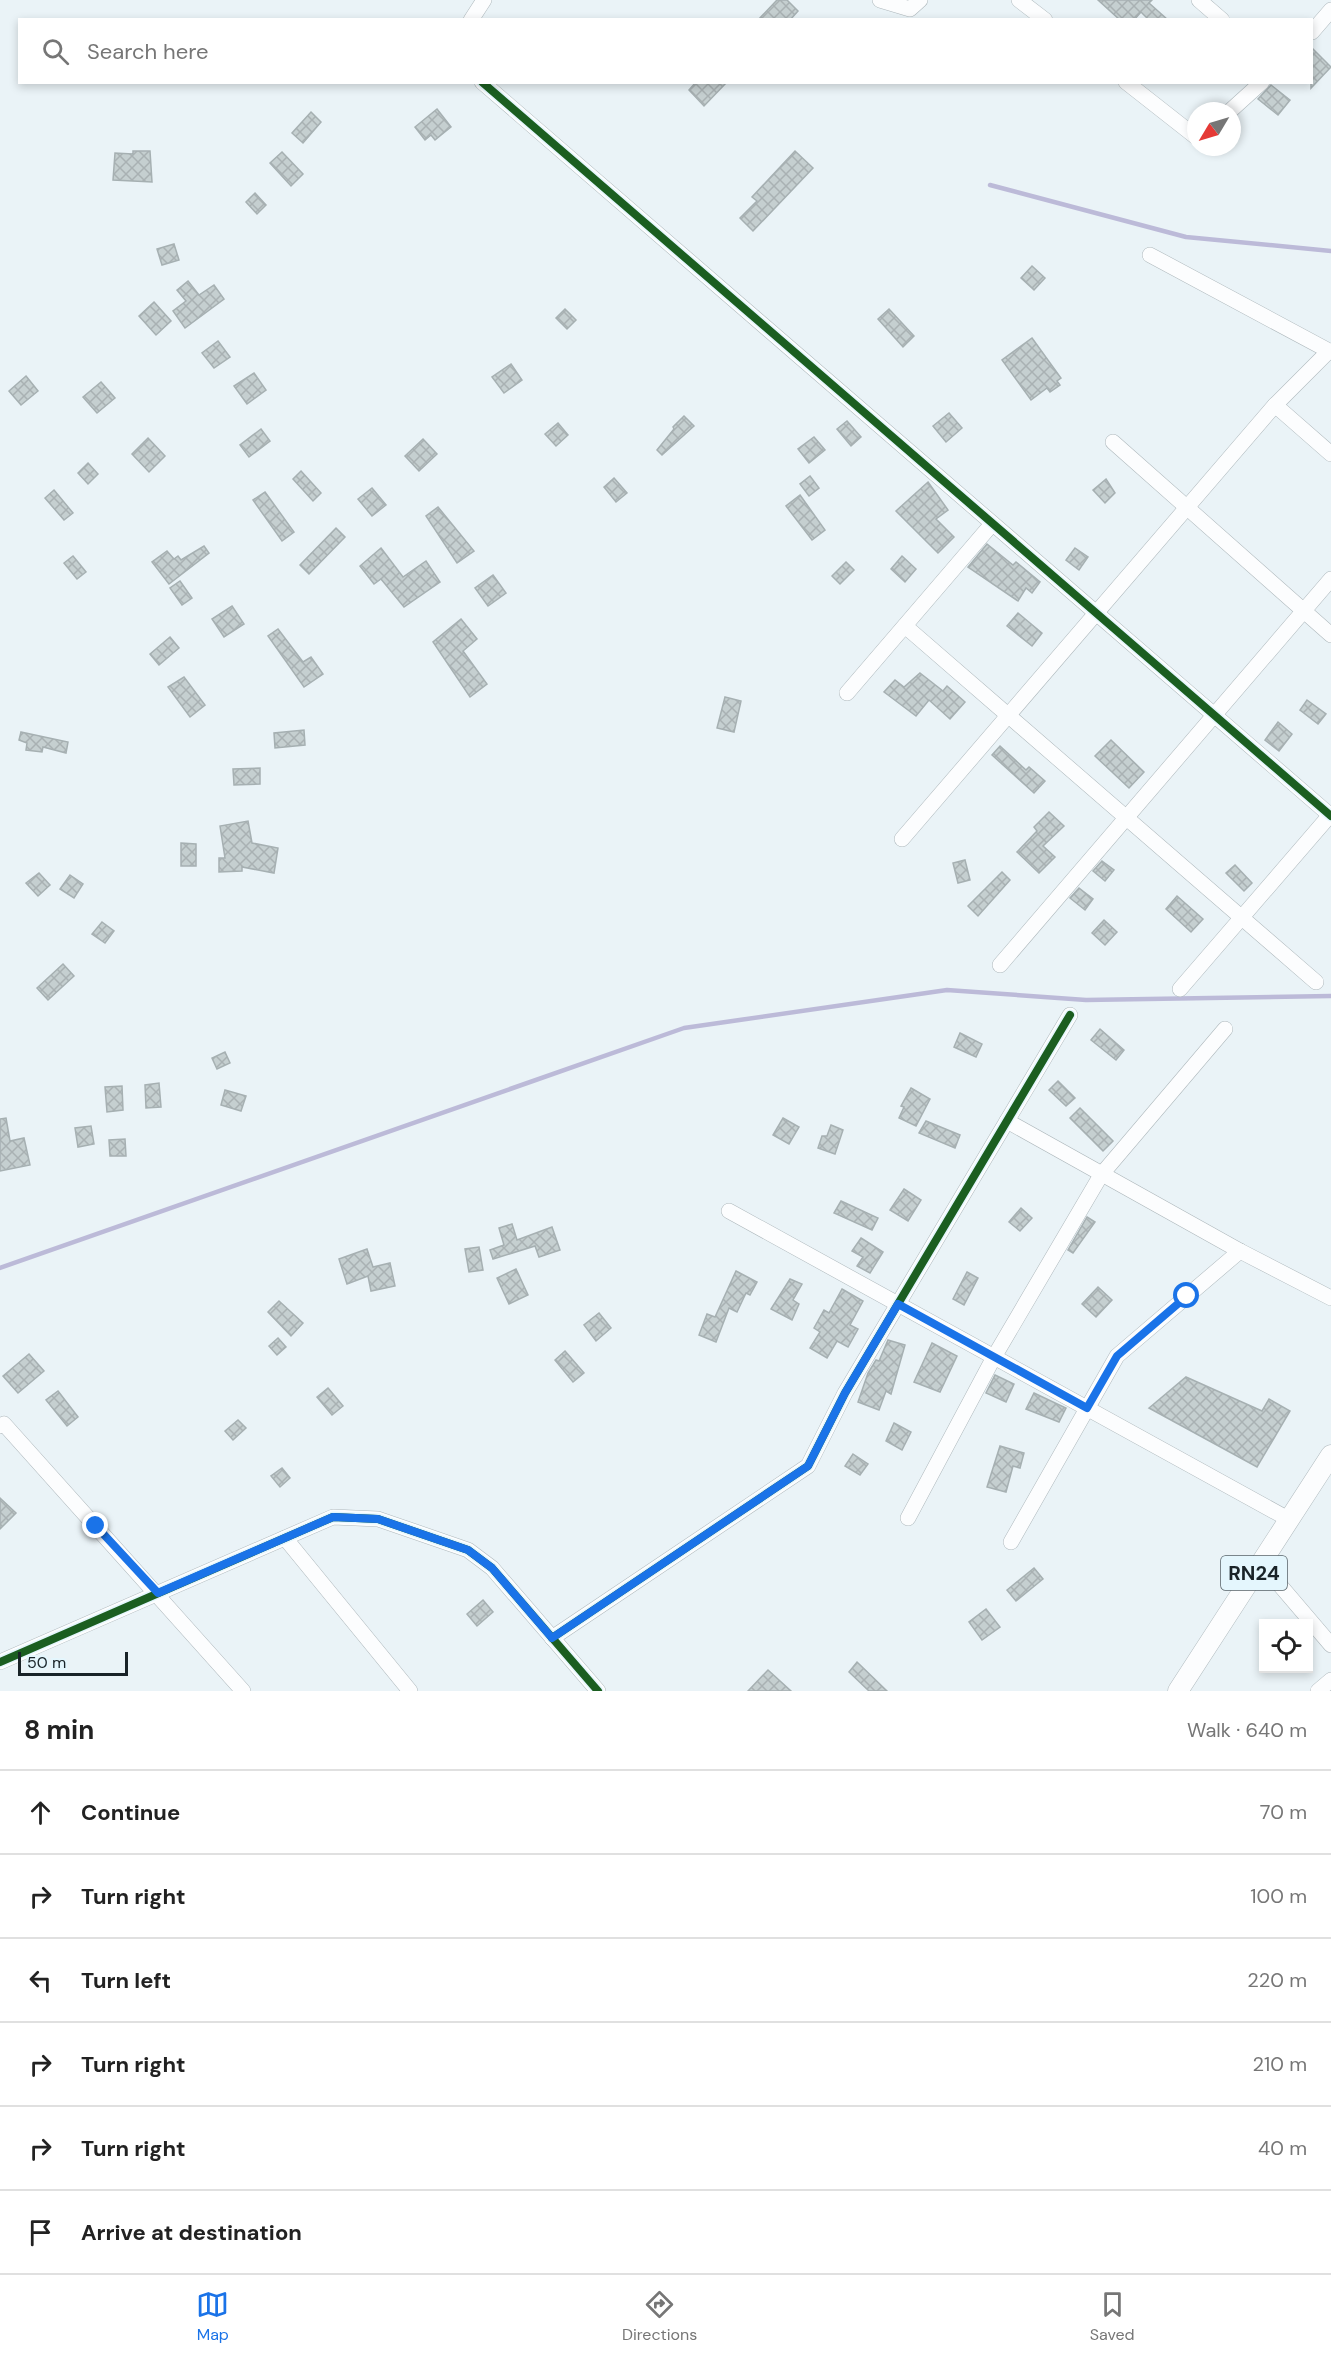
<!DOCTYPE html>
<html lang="en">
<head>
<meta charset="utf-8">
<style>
  :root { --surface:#fff; --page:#f6f6f6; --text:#222; --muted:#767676; --line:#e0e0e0; --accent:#1a73e8 }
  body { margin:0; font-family:"DM Sans",sans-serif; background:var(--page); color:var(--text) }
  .controls { position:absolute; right:18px; bottom:18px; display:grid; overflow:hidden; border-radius:0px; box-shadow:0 3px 9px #0003 }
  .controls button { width:54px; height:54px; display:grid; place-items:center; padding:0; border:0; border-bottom:2px solid var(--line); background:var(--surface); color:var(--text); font:30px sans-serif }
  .compass { position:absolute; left:1187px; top:102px; width:54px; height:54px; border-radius:50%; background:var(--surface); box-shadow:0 3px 9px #0003; rotate:232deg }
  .scale { position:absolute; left:18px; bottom:15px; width:110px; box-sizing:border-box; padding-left:6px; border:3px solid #192328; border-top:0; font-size:16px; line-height:21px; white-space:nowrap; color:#192328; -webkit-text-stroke:4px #e4f6fd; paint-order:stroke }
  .stop { position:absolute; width:18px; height:18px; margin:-14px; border:4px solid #1a73e8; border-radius:50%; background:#fff }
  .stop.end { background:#1a73e8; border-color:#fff; box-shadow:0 2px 6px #0008 }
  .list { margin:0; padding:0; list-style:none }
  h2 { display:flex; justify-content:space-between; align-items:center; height:78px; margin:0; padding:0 24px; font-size:26px }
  h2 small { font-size:20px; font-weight:400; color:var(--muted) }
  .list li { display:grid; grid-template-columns:39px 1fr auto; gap:18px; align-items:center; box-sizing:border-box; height:84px; padding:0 24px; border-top:2px solid var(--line) }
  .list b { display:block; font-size:22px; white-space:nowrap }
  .list em { font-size:20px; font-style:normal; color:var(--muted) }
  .icon { flex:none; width:33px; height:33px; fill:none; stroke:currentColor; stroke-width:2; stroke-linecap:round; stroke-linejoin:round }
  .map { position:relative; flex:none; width:1331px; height:1691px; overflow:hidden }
  .search { position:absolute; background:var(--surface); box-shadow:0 3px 9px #0003; left:18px; right:18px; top:18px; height:66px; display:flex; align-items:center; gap:15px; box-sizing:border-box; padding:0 21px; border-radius:0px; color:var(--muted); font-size:22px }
  .sheet { height:582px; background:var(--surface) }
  nav { display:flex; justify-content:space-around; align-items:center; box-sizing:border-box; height:84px; border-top:2px solid var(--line); background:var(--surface); font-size:16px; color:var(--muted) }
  nav a { display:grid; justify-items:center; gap:3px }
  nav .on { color:var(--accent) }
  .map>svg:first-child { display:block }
</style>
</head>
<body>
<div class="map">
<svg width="1331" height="1691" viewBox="0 0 1331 1691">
  <defs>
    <pattern id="building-cross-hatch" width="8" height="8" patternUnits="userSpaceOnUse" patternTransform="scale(1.5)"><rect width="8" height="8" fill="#c5cfd0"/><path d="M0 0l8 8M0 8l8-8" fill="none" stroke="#a9b1b3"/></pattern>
  </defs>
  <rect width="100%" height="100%" fill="#eaf3f7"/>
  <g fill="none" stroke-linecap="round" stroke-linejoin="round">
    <g stroke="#bcbad8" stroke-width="4.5">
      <path d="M990,185L1186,237L1331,251"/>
      <path d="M0,1268L684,1028L947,990L1086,1000L1331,996"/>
    </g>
  </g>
  <g fill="url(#building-cross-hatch)" stroke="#a6b0b2" stroke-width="1.5">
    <path d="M777,0H787L798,11L790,20H758Z"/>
    <path d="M1098,0H1152L1149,3L1168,20H1149L1141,12L1134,20H1120Z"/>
    <path d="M1311,47L1331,67L1311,88Z"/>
    <path d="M696,82H727L704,106L689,90Z"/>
    <path d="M1271,85L1290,100L1278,115L1258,99Z"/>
    <path d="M437,109L451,127L435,140L431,135L425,140L415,127Z"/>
    <path d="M311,112L321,122L303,143L292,133Z"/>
    <path d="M133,151H150L152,182L113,180L115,153L133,154Z"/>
    <path d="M795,151L813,168L753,231L740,218L757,201L752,197Z"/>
    <path d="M282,152L303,174L291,186L270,163Z"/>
    <path d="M255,193L266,205L257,214L246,202Z"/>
    <path d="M174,244L179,260L162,265L157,249Z"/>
    <path d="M1032,266L1045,278L1034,290L1021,278Z"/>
    <path d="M188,281L199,295L214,285L224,299L185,328L173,311L186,301L177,290Z"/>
    <path d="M154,302L171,321L156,335L139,316Z"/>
    <path d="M565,309L576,320L567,329L556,318Z"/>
    <path d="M889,309L914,336L903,347L878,319Z"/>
    <path d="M1032,338L1061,378L1057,381L1060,385L1050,392L1047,388L1031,400L1002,360Z"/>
    <path d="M218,341L230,357L214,368L202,353Z"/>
    <path d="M511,364L522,380L504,393L492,377Z"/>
    <path d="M254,373L266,390L247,404L234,386Z"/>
    <path d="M26,376L38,391L21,405L9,391Z"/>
    <path d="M101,382L115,398L97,413L83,397Z"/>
    <path d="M949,413L962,428L946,442L933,426Z"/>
    <path d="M684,416L694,426L662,455L657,450L674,429L673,427Z"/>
    <path d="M847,421L861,437L851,446L837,429Z"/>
    <path d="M558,423L568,435L556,446L545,434Z"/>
    <path d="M261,429L270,441L249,457L240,445Z"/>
    <path d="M814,437L825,450L809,463L798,449Z"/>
    <path d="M148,438L165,456L149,472L132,454Z"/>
    <path d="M423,439L437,454L419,471L405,456Z"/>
    <path d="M88,463L98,474L88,484L78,473Z"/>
    <path d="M301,471L321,493L313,501L293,479Z"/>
    <path d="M810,476L819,488L809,496L800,484Z"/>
    <path d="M614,478L627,493L616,502L604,487Z"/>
    <path d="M1106,479L1115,493L1105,503L1093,490Z"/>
    <path d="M928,482L948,510L936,519L954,537L938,553L896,511Z"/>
    <path d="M372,488L386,505L372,516L358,499Z"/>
    <path d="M54,490L73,513L64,520L45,498Z"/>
    <path d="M265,492L294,532L282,541L253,500Z"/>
    <path d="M800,495L825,530L812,540L786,506Z"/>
    <path d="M438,507L474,551L457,563L426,516Z"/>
    <path d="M336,528L345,537L309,574L300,565Z"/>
    <path d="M987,544L1013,565L1016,562L1040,582L1032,593L1026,588L1018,601L968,567Z"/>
    <path d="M204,546L209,553L169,584L152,562L167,551L174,559L178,556L181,560Z"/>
    <path d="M381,548L403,577L426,561L440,582L404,607L381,579L374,584L360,566Z"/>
    <path d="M1075,548L1088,557L1079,570L1066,560Z"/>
    <path d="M73,556L86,572L77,579L64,563Z"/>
    <path d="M902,556L916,569L905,582L891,569Z"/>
    <path d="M846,562L854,570L840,584L832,576Z"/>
    <path d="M493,575L506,593L488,606L475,588Z"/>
    <path d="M180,581L192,598L182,605L170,588Z"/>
    <path d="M232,606L244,624L224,637L212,619Z"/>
    <path d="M1018,613L1042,633L1032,646L1007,626Z"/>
    <path d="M461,619L477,639L463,651L487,684L470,697L433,642Z"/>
    <path d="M278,629L303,662L311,657L323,674L304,687L268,636Z"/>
    <path d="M170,637L179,648L159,665L150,654Z"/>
    <path d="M920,673L943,691L947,686L965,702L950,719L929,700L916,716L884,692L895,680L904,687Z"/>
    <path d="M184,677L205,705L190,717L168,687Z"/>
    <path d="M725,697L741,701L734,732L717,728Z"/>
    <path d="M1307,700L1326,714L1318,724L1300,710Z"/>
    <path d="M1278,722L1292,734L1279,751L1265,740Z"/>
    <path d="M304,730L305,745L275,748L274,733Z"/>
    <path d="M21,732L68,742L66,753L43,747L42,752L26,750L27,743L19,740Z"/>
    <path d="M1111,740L1144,772L1129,788L1095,756Z"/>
    <path d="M1000,746L1026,770L1029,767L1045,781L1034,793L992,755Z"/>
    <path d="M260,768V784L234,785L233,769Z"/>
    <path d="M1049,812L1064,826L1043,846L1055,857L1039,873L1017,852L1037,831L1034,827Z"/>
    <path d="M248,821L252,843L278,848L274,873L242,867V871L219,872V858H225L220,826Z"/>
    <path d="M181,843L196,844V866H181Z"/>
    <path d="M965,860L970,880L958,883L953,863Z"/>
    <path d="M1102,861L1114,870L1105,881L1093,871Z"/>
    <path d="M1235,865L1252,883L1244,891L1226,873Z"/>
    <path d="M1002,872L1010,880L978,916L968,906Z"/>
    <path d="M39,873L50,885L38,896L26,883Z"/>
    <path d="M70,875L83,884L74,898L60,889Z"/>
    <path d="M1079,888L1093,899L1085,910L1070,898Z"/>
    <path d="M1177,896L1203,919L1191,932L1166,909Z"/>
    <path d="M1104,920L1117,932L1105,945L1092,933Z"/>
    <path d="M102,922L114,931L105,943L92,934Z"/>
    <path d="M63,964L74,976L48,1000L37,988Z"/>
    <path d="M1100,1029L1124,1050L1116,1060L1091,1040Z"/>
    <path d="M960,1033L982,1044L976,1057L954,1047Z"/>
    <path d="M225,1052L230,1063L217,1069L212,1058Z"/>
    <path d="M1058,1081L1075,1098L1066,1106L1049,1090Z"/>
    <path d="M159,1083L161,1107L146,1108L145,1085Z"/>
    <path d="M122,1086L123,1110L107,1112L105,1087Z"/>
    <path d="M911,1088L930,1099L916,1126L899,1118L904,1107L901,1106Z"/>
    <path d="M225,1090L246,1096L241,1111L221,1105Z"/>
    <path d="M1080,1108L1113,1141L1103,1151L1070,1118Z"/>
    <path d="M6,1118L10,1141L24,1138L30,1165L0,1171V1119Z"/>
    <path d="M783,1118L799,1127L789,1144L773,1135Z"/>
    <path d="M926,1121L960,1135L955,1148L919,1133Z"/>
    <path d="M831,1125L843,1130L835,1154L818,1148L822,1136H827Z"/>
    <path d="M91,1126L94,1144L78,1147L75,1128Z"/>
    <path d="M125,1139L126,1156H110L109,1140Z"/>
    <path d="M904,1189L921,1200L908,1221L890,1210Z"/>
    <path d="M841,1201L878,1218L872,1230L834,1213Z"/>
    <path d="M1021,1208L1032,1218L1020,1231L1009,1222Z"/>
    <path d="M1087,1217L1095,1222L1073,1253L1068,1250Z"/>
    <path d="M512,1224L517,1240L552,1227L560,1250L539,1257L535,1246L493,1259L490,1250L504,1245L499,1228Z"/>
    <path d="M861,1238L883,1252L870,1273L857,1266L863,1257L852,1251Z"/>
    <path d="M479,1247L483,1270L469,1272L465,1249Z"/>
    <path d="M367,1249L373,1267L390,1263L395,1286L371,1291L368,1276L347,1284L339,1259Z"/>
    <path d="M516,1269L528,1295L509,1304L497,1278Z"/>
    <path d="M736,1271L757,1282L750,1295L746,1293L737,1312L729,1308L716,1342L699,1335L707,1314L715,1317Z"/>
    <path d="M967,1272L978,1278L964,1305L953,1299Z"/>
    <path d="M790,1279L802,1284L793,1300L799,1304L792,1320L771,1309Z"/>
    <path d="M1098,1287L1112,1300L1096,1317L1082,1304Z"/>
    <path d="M842,1289L863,1301L850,1325L858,1329L848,1347L837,1341L827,1358L810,1348L820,1332L814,1328L824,1310L829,1313Z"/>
    <path d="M279,1301L303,1323L291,1336L268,1312Z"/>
    <path d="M599,1313L611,1328L596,1341L584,1325Z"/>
    <path d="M278,1338L286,1347L277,1355L269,1346Z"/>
    <path d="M888,1340L905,1345L891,1394L886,1391L879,1410L858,1402L868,1373L876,1360L879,1361Z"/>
    <path d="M932,1343L957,1356L940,1392L914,1382Z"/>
    <path d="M565,1351L584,1373L573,1382L555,1360Z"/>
    <path d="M29,1354L44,1371L18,1393L3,1376Z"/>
    <path d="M995,1375L1014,1384L1006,1402L986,1393Z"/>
    <path d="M1186,1377L1262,1411L1269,1399L1290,1411L1257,1467L1149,1408Z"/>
    <path d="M328,1388L343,1406L332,1415L317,1397Z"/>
    <path d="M58,1391L78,1417L67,1426L46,1400Z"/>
    <path d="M1034,1393L1066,1408L1059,1422L1026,1409Z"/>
    <path d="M238,1420L246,1428L233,1440L225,1431Z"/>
    <path d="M894,1423L911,1432L902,1450L886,1441Z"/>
    <path d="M1000,1446L1024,1453L1020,1468L1013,1466L1006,1492L987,1487Z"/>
    <path d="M853,1454L868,1464L860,1475L845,1466Z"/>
    <path d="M282,1468L290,1478L280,1487L271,1476Z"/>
    <path d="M0,1498L16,1513L0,1529Z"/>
    <path d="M1034,1568L1043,1579L1016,1601L1007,1590Z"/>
    <path d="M483,1600L493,1612L477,1626L467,1614Z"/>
    <path d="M986,1609L1000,1627L982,1640L969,1622Z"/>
    <path d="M857,1662L887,1691H869L849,1672Z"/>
    <path d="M768,1670L791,1691H748Z"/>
  </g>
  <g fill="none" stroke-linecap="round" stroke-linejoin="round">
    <defs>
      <g id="minor">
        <path d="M880,0L910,9L920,0"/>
        <path d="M1019,0L1045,20"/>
        <path d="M1199,0L1222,20"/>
        <path d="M471,20L484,0"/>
        <path d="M1312,32L1331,10"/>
        <path d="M482,82L1331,816"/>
        <path d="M1126,82L1196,137"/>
        <path d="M1230,111L1262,82"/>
        <path d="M1150,255L1331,352"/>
        <path d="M1275,405L1331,454"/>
        <path d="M1113,442L1331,635"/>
        <path d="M905,626L1316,982"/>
        <path d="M847,693L992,524"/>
        <path d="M902,839L1275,405L1329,351"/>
        <path d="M1000,965L1331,579"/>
        <path d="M1180,989L1331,814"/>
        <path d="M1007,1121L1240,1251L1331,1298"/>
        <path d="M729,1211L1290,1520"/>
        <path d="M0,1426L4,1424L243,1691"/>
        <path d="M908,1518L994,1357L1101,1175L1225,1029"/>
        <path d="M285,1538L410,1691"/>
        <path d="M1011,1542L1117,1356L1240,1251"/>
        <path d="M1261,1563L1331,1645"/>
        <path d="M552,1638L808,1466L845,1393L1070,1015"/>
        <path d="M0,1662L333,1517L378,1519L468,1550L492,1568L598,1691"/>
        <path d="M1318,1691L1331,1680"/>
      </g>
      <path id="major" d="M1178,1691L1331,1455"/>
    </defs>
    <use href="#minor" stroke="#aeb8bc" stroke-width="16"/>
    <use href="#major" stroke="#aeb8bc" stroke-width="21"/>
    <use href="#minor" stroke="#fcfdfe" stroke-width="15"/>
    <use href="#major" stroke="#fcfdfe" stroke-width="20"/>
    <defs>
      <g id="cycleway">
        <path d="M482,82L1331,816"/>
        <path d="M552,1638L808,1466L845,1393L1070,1015"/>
        <path d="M0,1662L333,1517L378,1519L468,1550L492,1568L598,1691"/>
      </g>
    </defs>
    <use href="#cycleway" stroke="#e4f6fd" stroke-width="11"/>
    <use href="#cycleway" stroke="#1b5e20" stroke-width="8"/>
  </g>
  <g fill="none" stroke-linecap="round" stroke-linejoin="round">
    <path stroke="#1a73e8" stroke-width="8" d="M96,1526L158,1593L333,1517L378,1519L468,1550L492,1568L552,1638L808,1466L845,1393L898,1304L1087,1408L1117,1356L1187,1296"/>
  </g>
  <g text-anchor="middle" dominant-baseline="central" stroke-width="6" stroke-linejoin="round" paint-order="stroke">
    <rect fill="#e4f6fd" stroke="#566268" stroke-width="1.5" x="1221" y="1556" width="66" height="34" rx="4.5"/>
    <g font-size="20" font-weight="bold" fill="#192328">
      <text x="1254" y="1573">RN24</text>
    </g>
  </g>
</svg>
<div class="controls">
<button><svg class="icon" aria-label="locate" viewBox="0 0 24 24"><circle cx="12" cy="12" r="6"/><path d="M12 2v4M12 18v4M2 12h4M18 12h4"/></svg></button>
</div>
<svg class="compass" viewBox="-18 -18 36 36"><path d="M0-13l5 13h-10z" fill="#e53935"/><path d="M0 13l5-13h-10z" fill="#767676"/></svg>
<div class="scale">50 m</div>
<div class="stop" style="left:1187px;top:1296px"></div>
<div class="stop end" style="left:96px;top:1526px"></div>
<div class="search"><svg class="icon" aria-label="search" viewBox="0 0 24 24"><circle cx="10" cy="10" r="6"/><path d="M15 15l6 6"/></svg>Search here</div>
</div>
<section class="sheet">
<h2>8 min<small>Walk · 640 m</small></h2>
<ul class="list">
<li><svg class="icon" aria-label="ahead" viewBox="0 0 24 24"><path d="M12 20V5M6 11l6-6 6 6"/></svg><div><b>Continue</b></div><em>70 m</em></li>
<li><svg class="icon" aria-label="right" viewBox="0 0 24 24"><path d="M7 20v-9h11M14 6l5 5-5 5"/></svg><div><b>Turn right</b></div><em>100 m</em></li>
<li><svg class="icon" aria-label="left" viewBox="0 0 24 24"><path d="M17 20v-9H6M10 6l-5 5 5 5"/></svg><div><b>Turn left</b></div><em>220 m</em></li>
<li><svg class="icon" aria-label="right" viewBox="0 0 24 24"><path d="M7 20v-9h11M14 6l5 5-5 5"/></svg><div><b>Turn right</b></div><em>210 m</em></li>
<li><svg class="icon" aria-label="right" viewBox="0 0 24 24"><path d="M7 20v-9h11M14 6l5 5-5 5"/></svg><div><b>Turn right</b></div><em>40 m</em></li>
<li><svg class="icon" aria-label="arrive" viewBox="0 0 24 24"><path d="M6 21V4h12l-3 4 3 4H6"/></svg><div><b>Arrive at destination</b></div></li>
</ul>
</section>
<nav>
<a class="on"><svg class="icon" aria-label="map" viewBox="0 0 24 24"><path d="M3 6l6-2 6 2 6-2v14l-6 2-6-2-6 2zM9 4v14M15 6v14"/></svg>Map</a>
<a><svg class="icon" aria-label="directions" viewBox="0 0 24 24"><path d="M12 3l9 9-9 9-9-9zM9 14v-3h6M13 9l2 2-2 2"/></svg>Directions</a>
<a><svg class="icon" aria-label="saved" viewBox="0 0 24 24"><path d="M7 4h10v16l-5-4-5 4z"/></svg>Saved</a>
</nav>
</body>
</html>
